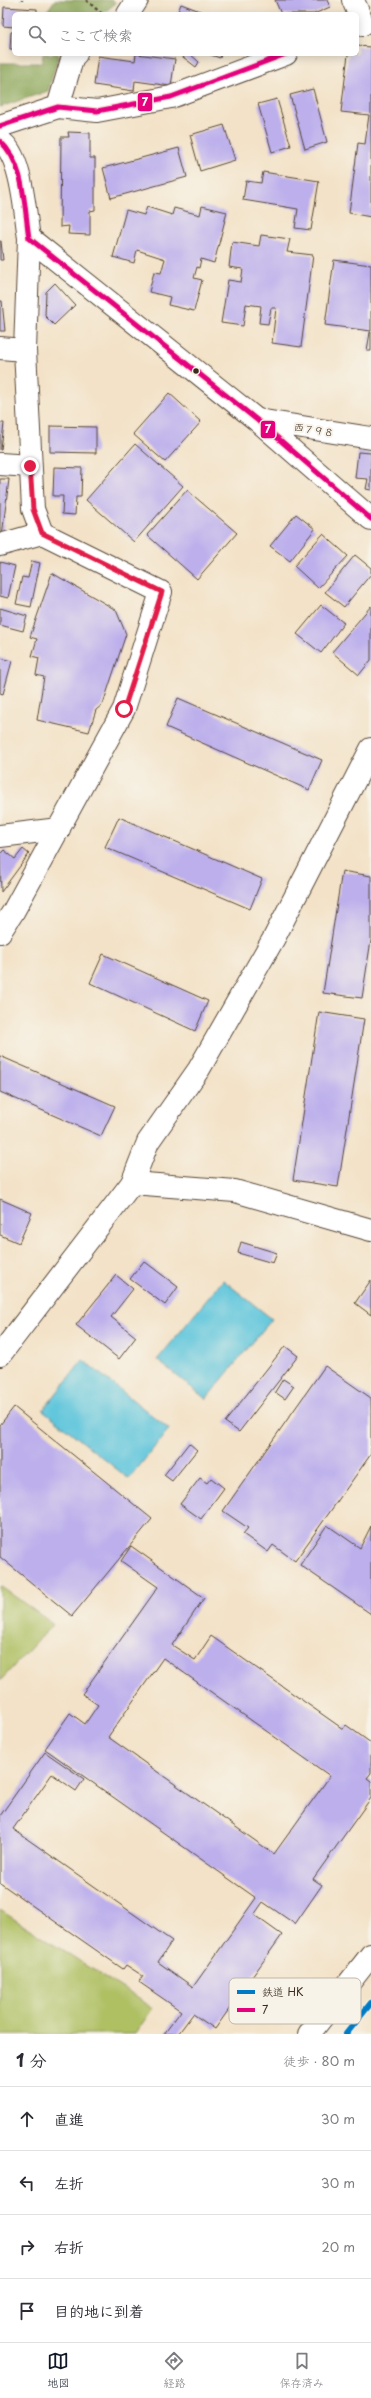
<!DOCTYPE html>
<html lang="ja">
<head>
<meta charset="utf-8">
<style>
  :root { --surface:#fff; --page:#f7f7f7; --text:#2b2b33; --muted:#7c7c81; --line:#e1e1e2; --accent:#111827 }
  body { margin:0; font-family:"Playpen Sans","Klee One",sans-serif; background:var(--page); color:var(--text) }
  .stop { position:absolute; width:12px; height:12px; margin:-9px; border:3px solid #e11d48; border-radius:50%; background:#fff }
  .stop.end { background:#e11d48; border-color:#fff; box-shadow:0 1px 4px #0008 }
  .list { margin:0; padding:0; list-style:none }
  h2 { display:flex; justify-content:space-between; align-items:center; height:52px; margin:0; padding:0 16px; font-size:17px }
  h2 small { font-size:13px; font-weight:400; color:var(--muted) }
  .list li { display:grid; grid-template-columns:26px 1fr auto; gap:12px; align-items:center; box-sizing:border-box; height:64px; padding:0 16px; border-top:1px solid var(--line) }
  .list b { display:block; font-size:15px; white-space:nowrap }
  .list em { font-size:13px; font-style:normal; color:var(--muted) }
  .icon { flex:none; width:22px; height:22px; fill:none; stroke:currentColor; stroke-width:2; stroke-linecap:round; stroke-linejoin:round }
  .map { position:relative; flex:none; width:371px; height:2034px; overflow:hidden }
  .search { position:absolute; background:var(--surface); box-shadow:0 2px 10px #0003; left:12px; right:12px; top:12px; height:44px; display:flex; align-items:center; gap:10px; box-sizing:border-box; padding:0 14px; border-radius:6px; color:var(--muted); font-size:15px }
  .sheet { height:308px; background:var(--surface) }
  nav { display:flex; justify-content:space-around; align-items:center; box-sizing:border-box; height:56px; border-top:1px solid var(--line); background:var(--surface); font-size:11px; color:var(--muted) }
  nav a { display:grid; justify-items:center; gap:2px }
  nav .on { color:var(--accent) }
  .map>svg:first-child { display:block }
</style>
</head>
<body>
<div class="map">
<svg width="371" height="2034" viewBox="0 0 371 2034">
  <rect width="100%" height="100%" fill="#f7f3e8"/>
  <filter id="ink" filterUnits="userSpaceOnUse"><feTurbulence type="fractalNoise" baseFrequency=".025" numOctaves="2"/><feDisplacementMap in="SourceGraphic" scale="8" xChannelSelector="R" yChannelSelector="G"/><feConvolveMatrix kernelMatrix="1 2 1 2 8 2 1 2 1" color-interpolation-filters="sRGB"/></filter>
  <filter id="wash" filterUnits="userSpaceOnUse"><feTurbulence type="fractalNoise" baseFrequency=".012" numOctaves="4" result="noise"/><feDisplacementMap in="SourceGraphic" scale="16" xChannelSelector="R" yChannelSelector="G"/><feGaussianBlur stdDeviation="0.9" result="paint"/><feColorMatrix in="noise" values="0 0 0 0 0 0 0 0 0 0 0 0 0 0 0 0 0 1.4 0 .05"/><feComposite in="paint" operator="in"/></filter>
  <g filter="url(#wash)">
    <rect width="100%" height="100%" fill="#f3e2c7"/>
    <g fill="#afc063" stroke="#757540">
      <path d="M0,1586L53,1624L0,1681Z"/>
      <path d="M0,1910L153,2008L135,2034H0Z"/>
    </g>
    <g fill="#8ba659" stroke="#63683c">
      <path d="M55,0H111L116,3L102,14H45Z"/>
      <path d="M43,54H59L48,91L0,107V63H42Z"/>
    </g>
    <g fill="#60c6dc" stroke="#4e787d">
      <path d="M223,1280L272,1319L206,1399L157,1360Z"/>
      <path d="M83,1360L169,1429L129,1479L43,1410Z"/>
    </g>
    <g id="blocks">
      <g fill="#bcafec" fill-rule="evenodd">
        <path d="M275,0H327L330,7L314,14H281Z"/>
        <path d="M181,4L208,14H177Z"/>
        <path d="M4,7L37,9V14H14V27L3,26Z"/>
        <path d="M11,32H14V49H10Z"/>
        <path d="M357,46L371,47V217L349,213L358,143L365,144L369,115L341,112L348,54H357Z"/>
        <path d="M136,54L175,59L171,86L135,81L134,91L94,85L98,56L135,61Z"/>
        <path d="M179,54H190L199,62L196,67Z"/>
        <path d="M208,54H221L220,58Z"/>
        <path d="M313,89L327,142L305,149L290,95Z"/>
        <path d="M277,99L291,146L272,152L258,104Z"/>
        <path d="M224,125L235,160L200,171L190,135Z"/>
        <path d="M68,132L90,133V158H95V210L90,211V235L68,234L69,226L60,227L61,137H69Z"/>
        <path d="M179,148L187,177L111,198L103,168Z"/>
        <path d="M263,172L319,181L311,230L295,228L298,209L243,200L246,181L261,183Z"/>
        <path d="M202,206L227,212L214,263L201,259L199,268L197,267L194,278L202,280L194,311L168,305L170,297L149,292L154,272L161,273L165,259L137,250L134,263L113,257L126,210L144,215L147,207L172,215L174,208L200,215Z"/>
        <path d="M261,235L290,239L287,252L313,255L301,347L272,343L276,308H271L268,324L259,323L261,306L246,304L243,326L221,323L228,280L241,282L243,269L229,267L232,242L259,246Z"/>
        <path d="M0,241H1L3,260H0Z"/>
        <path d="M334,260L371,265V331L325,325Z"/>
        <path d="M55,283L75,305L54,325L45,316L46,292Z"/>
        <path d="M0,301H2L5,331H0Z"/>
        <path d="M370,332H371V351H367Z"/>
        <path d="M169,393L201,422L165,462L133,434Z"/>
        <path d="M0,423H4L1,450H0Z"/>
        <path d="M50,426L96,427V453L50,452Z"/>
        <path d="M135,444L183,486L134,542L86,500Z"/>
        <path d="M358,452L371,453V490L366,489L368,479L355,478Z"/>
        <path d="M54,467L82,468L81,497H76L75,515L62,514L63,496H53Z"/>
        <path d="M0,479H9L2,536H0Z"/>
        <path d="M187,490L237,533L197,579L147,535Z"/>
        <path d="M296,514L315,529L290,561L270,546Z"/>
        <path d="M323,534L348,556L318,588L294,566Z"/>
        <path d="M355,555L371,568V574L344,607L325,592Z"/>
        <path d="M32,561L40,563L31,607L16,604L22,577L28,578Z"/>
        <path d="M0,562L15,566L8,598L0,596Z"/>
        <path d="M52,573L116,610L126,634L103,704L96,710L89,732L37,720L44,677L36,675L39,658L32,656L37,639L30,637Z"/>
        <path d="M321,605L344,623L321,653L297,634Z"/>
        <path d="M371,606V660L359,675L332,652Z"/>
        <path d="M0,608L27,616L23,631L0,625Z"/>
        <path d="M0,658L12,661L3,694L0,693Z"/>
        <path d="M178,698L322,760L309,790L166,727Z"/>
        <path d="M119,817L262,879L250,909L105,847Z"/>
        <path d="M23,849L29,854L1,892L0,854L4,850L15,859Z"/>
        <path d="M342,871L371,876V940L362,998L323,993Z"/>
        <path d="M103,954L208,1001L195,1031L90,983Z"/>
        <path d="M319,1012L364,1019L338,1187L293,1180Z"/>
        <path d="M0,1056L115,1106L101,1136L0,1092Z"/>
        <path d="M0,1199L32,1213L19,1243L0,1235Z"/>
        <path d="M241,1242L277,1253L273,1263L238,1253Z"/>
        <path d="M144,1261L178,1287L165,1305L130,1279Z"/>
        <path d="M116,1275L133,1289L111,1317L136,1337L119,1359L76,1325Z"/>
        <path d="M371,1280V1315L355,1303Z"/>
        <path d="M285,1346L298,1356L239,1432L225,1422Z"/>
        <path d="M325,1366L371,1398V1454L295,1561L273,1545L268,1552L243,1534L248,1528L223,1511Z"/>
        <path d="M283,1379L294,1386L285,1399L275,1392Z"/>
        <path d="M14,1407L152,1519L72,1616L0,1557V1425Z"/>
        <path d="M189,1443L197,1450L172,1481L164,1475Z"/>
        <path d="M200,1478L207,1483L211,1478L224,1488L201,1519L180,1504Z"/>
        <path d="M327,1525L360,1548L371,1526V1614L300,1565Z"/>
        <path d="M131,1546L204,1598L172,1645L195,1660L211,1636L343,1729L346,1725L371,1743V1773L367,1778L371,1781V1798L313,1879L322,1885L295,1924L263,1902L254,1915L282,1935L215,2029L193,2014L178,2034H164L181,2011L139,1982L143,1976L126,1965L123,1969L0,1883V1816L45,1752L84,1779L76,1791L52,1774L13,1829L172,1941L158,1962L193,1987L256,1898L45,1749L70,1713L85,1724L98,1705L82,1694L158,1587L121,1561ZM163,1658L330,1776L274,1854L108,1737Z"/>
      </g>
    </g>
  </g>
  <g filter="url(#ink)">
    <use href="#blocks" fill-opacity="0" stroke="#574637" stroke-width="1"/>
    <g fill="none" stroke-linecap="round" stroke-linejoin="round">
      <defs>
        <g id="street">
          <path d="M353,0L363,24"/>
          <path d="M128,14L137,0"/>
          <path d="M58,107L73,56L76,54"/>
          <path d="M0,126L58,107L97,111L171,97L286,54"/>
          <path d="M29,238L257,420L371,519"/>
          <path d="M0,348L25,350"/>
          <path d="M258,420L371,438"/>
          <path d="M0,464L30,466"/>
          <path d="M0,545L42,533"/>
          <path d="M0,836L59,829"/>
          <path d="M0,932L13,912L124,709L161,592L42,533L33,509L25,350L29,238"/>
          <path d="M132,1183L235,1191L371,1230"/>
          <path d="M0,1355L132,1183L148,1142L199,1069L274,938L371,749"/>
        </g>
        <g id="secondary">
          <path d="M0,141C22,154 25,214 29,238"/>
          <path d="M309,2034L371,1955"/>
        </g>
      </defs>
      <use href="#street" stroke="#574637" stroke-width="24"/>
      <use href="#secondary" stroke="#574637" stroke-width="24"/>
      <g stroke="#574637" stroke-width="2.5" stroke-dasharray="3 3" stroke-linecap="butt">
        <path d="M86,0L102,14"/>
        <path d="M22,1V0"/>
      </g>
      <use href="#street" stroke="#fff" stroke-width="22"/>
      <use href="#secondary" stroke="#fff" stroke-width="22"/>
      <defs>
        <g id="bus-1">
          <path d="M0,126L58,107L97,111L171,97L286,54"/>
          <path d="M0,141C25,164 24,206 29,238L257,420L371,519"/>
        </g>
      </defs>
      <use href="#bus-1" stroke="#f7f3e8" stroke-width="8"/>
      <use href="#bus-1" stroke="#e5007d" stroke-width="5"/>
      <defs>
        <path id="rail-1" d="M346,2034L371,2003"/>
      </defs>
      <use href="#rail-1" stroke="#f7f3e8" stroke-width="9"/>
      <use href="#rail-1" stroke="#007ac4" stroke-width="6"/>
    </g>
  </g>
  <g fill="none" stroke-linecap="round" stroke-linejoin="round" filter="url(#ink)">
    <path stroke="#e11d48" stroke-width="5" d="M30,466L33,509L42,533L162,592L124,709"/>
  </g>
  <circle fill="#3b2a1e" stroke="#f7f3e8" stroke-width="1.5" cx="196" cy="371" r="3.5"/>
  <g text-anchor="middle" dominant-baseline="central" stroke-width="4" stroke-linejoin="round" paint-order="stroke">
    <g font-size="10" fill="#3b2a1e" stroke="#f7f3e8">
      <text transform="translate(314 429) rotate(9)">西７９８</text>
    </g>
  </g>
  <rect x="229" y="1978" width="132" height="46" rx="6" fill="#f7f3e8" stroke="#bfb7ab" stroke-width="1"/>
  <rect x="237" y="1990" width="18" height="4" fill="#007ac4"/>
  <rect x="237" y="2008" width="18" height="4" fill="#e5007d"/>
  <g font-size="11" fill="#3b2a1e">
    <text x="262" y="1996">鉄道 HK</text>
    <text x="262" y="2014">7</text>
  </g>
  <g stroke="#f7f3e8" stroke-width="1.5">
    <rect x="137" y="92" width="16" height="20" rx="4" fill="#e5007d"/>
    <rect x="260" y="420" width="16" height="19" rx="4" fill="#e5007d"/>
  </g>
  <g font-size="11" text-anchor="middle" font-weight="bold" fill="#fff">
    <text x="145" y="106">7</text>
    <text x="268" y="433">7</text>
  </g>
</svg>
<div class="stop" style="left:124px;top:709px"></div>
<div class="stop end" style="left:30px;top:466px"></div>
<div class="search"><svg class="icon" aria-label="search" viewBox="0 0 24 24"><circle cx="10" cy="10" r="6"/><path d="M15 15l6 6"/></svg>ここで検索</div>
</div>
<section class="sheet">
<h2>1 分<small>徒歩 · 80 m</small></h2>
<ul class="list">
<li><svg class="icon" aria-label="ahead" viewBox="0 0 24 24"><path d="M12 20V5M6 11l6-6 6 6"/></svg><div><b>直進</b></div><em>30 m</em></li>
<li><svg class="icon" aria-label="left" viewBox="0 0 24 24"><path d="M17 20v-9H6M10 6l-5 5 5 5"/></svg><div><b>左折</b></div><em>30 m</em></li>
<li><svg class="icon" aria-label="right" viewBox="0 0 24 24"><path d="M7 20v-9h11M14 6l5 5-5 5"/></svg><div><b>右折</b></div><em>20 m</em></li>
<li><svg class="icon" aria-label="arrive" viewBox="0 0 24 24"><path d="M6 21V4h12l-3 4 3 4H6"/></svg><div><b>目的地に到着</b></div></li>
</ul>
</section>
<nav>
<a class="on"><svg class="icon" aria-label="map" viewBox="0 0 24 24"><path d="M3 6l6-2 6 2 6-2v14l-6 2-6-2-6 2zM9 4v14M15 6v14"/></svg>地図</a>
<a><svg class="icon" aria-label="directions" viewBox="0 0 24 24"><path d="M12 3l9 9-9 9-9-9zM9 14v-3h6M13 9l2 2-2 2"/></svg>経路</a>
<a><svg class="icon" aria-label="saved" viewBox="0 0 24 24"><path d="M7 4h10v16l-5-4-5 4z"/></svg>保存済み</a>
</nav>
</body>
</html>
